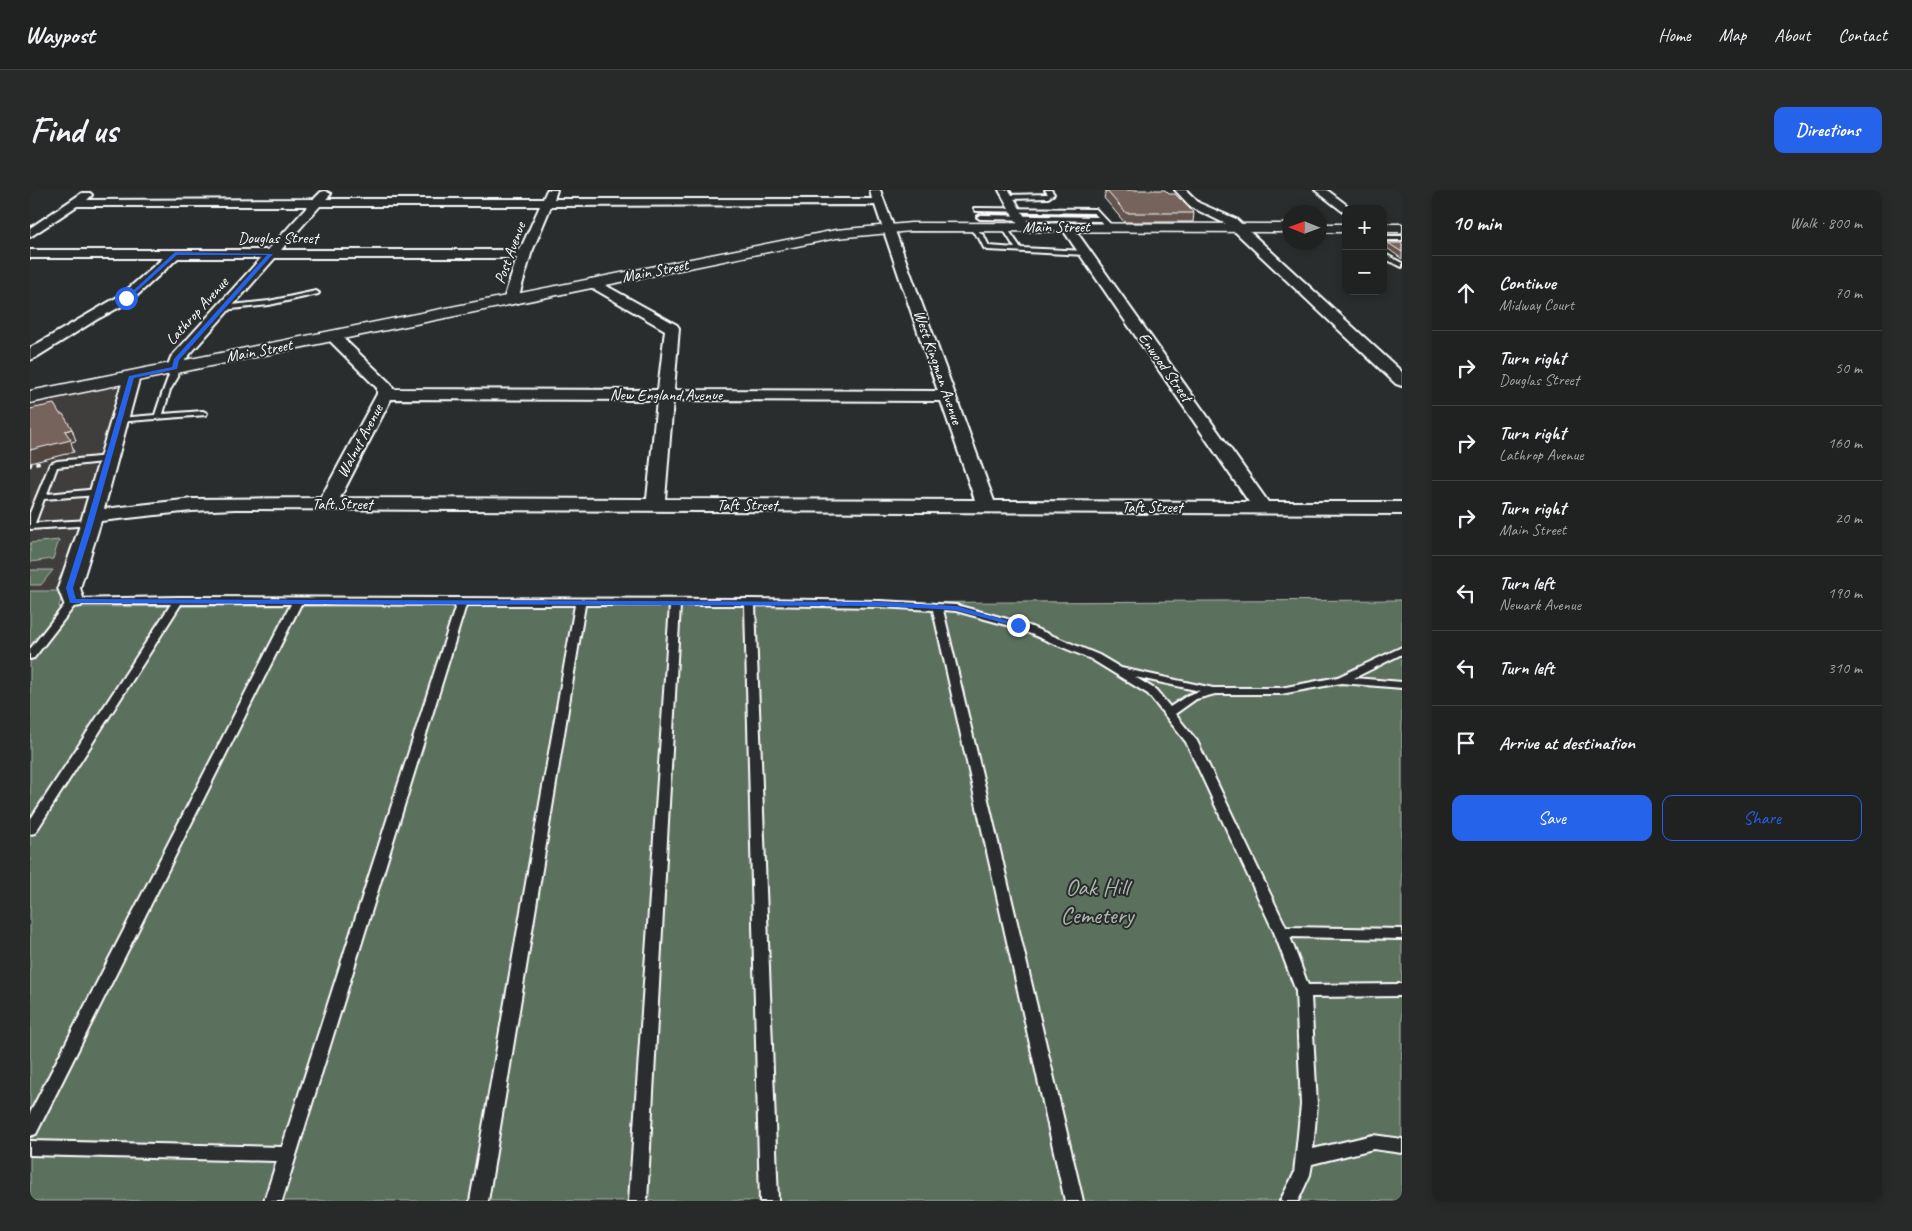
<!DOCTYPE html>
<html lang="en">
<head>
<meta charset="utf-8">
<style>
  :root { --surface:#202222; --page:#282a2a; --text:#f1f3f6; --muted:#a2a4a5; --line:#3d3f40; --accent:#2563eb }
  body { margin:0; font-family:Caveat,sans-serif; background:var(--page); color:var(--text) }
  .controls { position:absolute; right:15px; top:15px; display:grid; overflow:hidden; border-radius:10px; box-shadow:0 2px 8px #0003 }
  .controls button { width:45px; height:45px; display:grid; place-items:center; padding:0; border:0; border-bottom:1px solid var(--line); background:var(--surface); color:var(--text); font:25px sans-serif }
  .compass { position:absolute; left:1252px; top:15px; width:45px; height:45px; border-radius:50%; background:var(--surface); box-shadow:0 2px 8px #0003; rotate:271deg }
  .stop { position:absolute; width:15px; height:15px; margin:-11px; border:4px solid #2563eb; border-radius:50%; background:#fff }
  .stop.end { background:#2563eb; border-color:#fff; box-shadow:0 1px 5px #0008 }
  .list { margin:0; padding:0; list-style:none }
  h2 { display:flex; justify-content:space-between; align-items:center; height:65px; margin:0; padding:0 20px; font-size:21px }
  h2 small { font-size:16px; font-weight:400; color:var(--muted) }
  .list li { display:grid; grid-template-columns:32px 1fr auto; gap:15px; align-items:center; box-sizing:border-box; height:75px; padding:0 20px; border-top:1px solid var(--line) }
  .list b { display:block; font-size:19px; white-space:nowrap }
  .list p { margin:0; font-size:16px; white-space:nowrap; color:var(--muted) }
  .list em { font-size:16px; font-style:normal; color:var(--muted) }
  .actions { display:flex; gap:10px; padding:15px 20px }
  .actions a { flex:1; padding:11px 0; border:1px solid var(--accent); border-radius:10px; text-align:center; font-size:18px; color:var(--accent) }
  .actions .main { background:var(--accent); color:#fff }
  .icon { flex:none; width:28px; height:28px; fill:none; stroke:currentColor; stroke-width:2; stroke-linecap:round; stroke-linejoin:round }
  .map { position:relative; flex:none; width:1372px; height:1011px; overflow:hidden; border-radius:10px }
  header { display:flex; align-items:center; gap:30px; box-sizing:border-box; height:70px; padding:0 25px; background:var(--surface); border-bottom:1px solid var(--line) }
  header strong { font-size:24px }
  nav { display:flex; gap:28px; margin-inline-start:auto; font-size:18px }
  .intro { display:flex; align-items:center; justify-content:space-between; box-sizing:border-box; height:120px; padding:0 30px }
  h1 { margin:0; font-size:35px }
  .button { padding:12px 22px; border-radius:10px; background:var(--accent); color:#fff; font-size:18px; font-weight:700 }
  main { display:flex; gap:30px; padding:0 30px }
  aside { flex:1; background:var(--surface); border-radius:10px; box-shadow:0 2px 8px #0003 }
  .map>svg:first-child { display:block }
</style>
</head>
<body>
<header>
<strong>Waypost</strong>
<nav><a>Home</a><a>Map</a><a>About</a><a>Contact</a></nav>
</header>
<div class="intro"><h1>Find us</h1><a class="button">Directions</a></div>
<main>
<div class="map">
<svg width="1372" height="1011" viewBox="0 0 1372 1011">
  <rect width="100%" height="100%" fill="#2a2d2e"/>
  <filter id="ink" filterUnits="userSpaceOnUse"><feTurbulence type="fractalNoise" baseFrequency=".02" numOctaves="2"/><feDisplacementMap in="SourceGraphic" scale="10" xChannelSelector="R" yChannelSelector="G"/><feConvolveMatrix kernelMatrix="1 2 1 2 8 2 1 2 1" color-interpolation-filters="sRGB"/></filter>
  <g filter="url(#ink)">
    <path fill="#403d3c" d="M88,197L93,199L33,401H0V213L73,198Z"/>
    <g fill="#5b715d" stroke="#adb8ae">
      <path d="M29,350L23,369L0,372V353Z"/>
      <path d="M0,380H23L11,395H0Z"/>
      <path d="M0,401H33L29,417L1372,410V1011H0Z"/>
    </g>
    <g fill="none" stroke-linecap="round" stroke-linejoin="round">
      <defs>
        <g id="lane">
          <path d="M1015,0H1021L1024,4L1018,8L979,9L976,7L979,5L1017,4H1018Z"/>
          <path d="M944,18L1066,19L1083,37L1078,38L1070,31L950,29L947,27L950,25L1068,27L1064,23L946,21Z"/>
          <path d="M975,35L991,58L1056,61L1059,63L1056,65L957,60L954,58L949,48L938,37L943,36L954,46L959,56L985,58L972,37Z"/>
          <rect x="1353" y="46" width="19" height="4"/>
          <path d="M1353,63L1372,73V77L1353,68Z"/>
          <path d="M286,101L289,103L288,104L239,115L193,120L190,118L193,116L239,111Z"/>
          <path d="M142,176L149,178L148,187L140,200L133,224L173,221L177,223L176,225L87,232V228H90L125,225C130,208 137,192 142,176Z"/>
          <path d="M78,266L82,269L81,271L27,277L17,304L68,299L72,302L68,305L14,309L5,333L60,330L63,331V335L0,339V323L20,274L27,271Z"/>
          <path d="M149,407L720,409L850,411L926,415L992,433L1069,465L1091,478L1183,498H1251L1308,487L1372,457V464L1324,488L1372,492V498L1311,493L1251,504H1185L1166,509L1145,524L1167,551L1256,737L1372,739V749L1260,747L1278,795L1372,794V806L1281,807L1287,915L1283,959L1343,945L1372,949V963L1343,959L1282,974L1280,985L1268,1011H1250L1264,984L1271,915L1266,801L1244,742L1156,552L1118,504L1061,469L984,437L926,421L913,420L1053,1011H1035L903,420L850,417L725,415L748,1011H730L715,415H650L617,1011H599L640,415H555L458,1011H440L545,415H436L252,1011H234L247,971L0,965V951L252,957L426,415L271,414L6,944L0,946V923L261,414H151L5,643L0,644V630L141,414H46L4,468L0,469V459L39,409ZM1105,487L1170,501L1158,505L1140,517L1126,500Z"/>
        </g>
        <g id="street">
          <path d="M517,0H527L524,9H842L840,0H850L964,311L1219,312L1031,37L1037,33L1041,34L1238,312H1372V324L205,319L162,321L71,331L50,398L54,411L51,416L43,417L35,416L28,398L49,338L94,186L96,183H108L110,186L74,319L162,309L291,308L347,204V198L301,152L299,146L301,143H311L315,150L361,194L363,199L628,200L635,140L559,96L557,93L559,90L564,89L647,135L649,138L644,200L908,201L845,15L521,16L501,64L488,109L481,113L474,109L487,68H245L154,171L150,181H140L137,178L141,167L231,68H148L101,111L66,130L5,168L0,170V158L91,105L133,68H0V60H238L278,16H47L0,47V38L52,3H60L62,5L57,10L284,9L291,2L295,1L301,4L296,9H513ZM290,16H510L490,60H251ZM361,209L627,210L617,309L310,308ZM643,210L911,211L945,310L635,309Z"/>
          <path d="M969,0H979L1001,37L999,40H991Z"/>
          <path d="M1145,0H1156L1169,13L1206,29L1372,182V196L1366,194L1198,35L1161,17Z"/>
          <path d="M1285,0H1297L1322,19H1316V22L1312,21Z"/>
        </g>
        <g id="secondary">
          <path d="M881,33L1260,34V42L881,41L806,48L0,213V201L806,40Z"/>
          <rect x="1290" y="34" width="26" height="8"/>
          <rect x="1353" y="34" width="19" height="8"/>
        </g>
      </defs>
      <use href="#lane" stroke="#fff" stroke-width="4"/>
      <use href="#street" stroke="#fff" stroke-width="4"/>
      <use href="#secondary" stroke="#fff" stroke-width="3"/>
      <path stroke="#fff" stroke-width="2.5" stroke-dasharray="4.5 3" stroke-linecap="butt" d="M0,277L1,274L10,273"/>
      <use href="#lane" fill="#2a2d2e" fill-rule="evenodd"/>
      <use href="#street" fill="#2a2d2e" fill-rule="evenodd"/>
      <use href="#secondary" fill="#2a2d2e" fill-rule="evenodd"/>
    </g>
    <g fill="#64554e" stroke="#fff">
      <path d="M1076,0L1139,4L1164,23L1163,32H1094L1074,8Z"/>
      <path d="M1358,53H1372V69L1357,58Z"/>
    </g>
    <path fill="#514540" stroke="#fff" d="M42,239L46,251L41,252L44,262L0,273V260L35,241Z"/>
    <g fill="#74635b" stroke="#fff">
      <path d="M1076,0H1135L1139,4H1145L1164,23H1096Z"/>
      <path d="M1358,53H1372V62Z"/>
      <path d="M24,214L30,224H33L42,239L35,241L41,250L0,260V219Z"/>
    </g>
  </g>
  <path fill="#2563eb" d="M145,62L243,64L149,170L147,179L104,188L62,338L43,398L46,409L850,412L926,416L992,435L988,437L926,420L850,416L40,413L36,398L55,338L99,186L142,177L144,169L237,65H147L98,109H94Z"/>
  <g text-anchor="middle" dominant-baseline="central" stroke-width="4" stroke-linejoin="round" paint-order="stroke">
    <g font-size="16" fill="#fff" stroke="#2a2d2e">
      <text x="1026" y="37">Main Street</text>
      <text x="248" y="48">Douglas Street</text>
      <text transform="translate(480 63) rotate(-70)">Post Avenue</text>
      <text transform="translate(625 81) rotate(-11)">Main Street</text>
      <text transform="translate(167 121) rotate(-48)">Lathrop Avenue</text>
      <text transform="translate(229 161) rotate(-11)">Main Street</text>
      <text transform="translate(908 177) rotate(71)">West Kingman Avenue</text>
      <text transform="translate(1135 177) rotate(55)">Enwood Street</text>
      <text x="636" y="205">New England Avenue</text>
      <text transform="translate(330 251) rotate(-62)">Walnut Avenue</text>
      <text x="312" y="314">Taft Street</text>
      <text x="717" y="315">Taft Street</text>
      <text x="1122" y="317">Taft Street</text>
    </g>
    <g font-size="24" fill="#adb8ae" stroke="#2a2d2e">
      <text x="1067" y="697">Oak Hill<tspan x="1067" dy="28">Cemetery</tspan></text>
    </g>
  </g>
</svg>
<div class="controls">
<button>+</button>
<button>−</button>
</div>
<svg class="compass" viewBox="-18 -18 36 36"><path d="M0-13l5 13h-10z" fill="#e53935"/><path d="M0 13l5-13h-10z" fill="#a2a4a5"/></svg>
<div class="stop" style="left:96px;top:108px"></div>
<div class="stop end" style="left:988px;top:435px"></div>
</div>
<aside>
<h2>10 min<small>Walk · 800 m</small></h2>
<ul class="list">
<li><svg class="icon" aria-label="ahead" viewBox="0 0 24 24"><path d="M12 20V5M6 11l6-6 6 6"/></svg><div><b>Continue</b><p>Midway Court</p></div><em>70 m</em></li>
<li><svg class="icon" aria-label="right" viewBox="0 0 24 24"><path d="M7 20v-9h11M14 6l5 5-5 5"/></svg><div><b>Turn right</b><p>Douglas Street</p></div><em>50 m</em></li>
<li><svg class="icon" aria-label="right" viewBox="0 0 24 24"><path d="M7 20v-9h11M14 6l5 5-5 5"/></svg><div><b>Turn right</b><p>Lathrop Avenue</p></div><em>160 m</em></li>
<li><svg class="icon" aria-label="right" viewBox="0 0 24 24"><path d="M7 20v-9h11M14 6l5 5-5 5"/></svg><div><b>Turn right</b><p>Main Street</p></div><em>20 m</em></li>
<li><svg class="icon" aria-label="left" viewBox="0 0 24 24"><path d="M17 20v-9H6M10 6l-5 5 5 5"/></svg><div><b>Turn left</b><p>Newark Avenue</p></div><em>190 m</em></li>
<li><svg class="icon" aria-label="left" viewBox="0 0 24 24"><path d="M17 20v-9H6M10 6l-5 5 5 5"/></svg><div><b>Turn left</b></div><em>310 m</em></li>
<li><svg class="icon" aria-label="arrive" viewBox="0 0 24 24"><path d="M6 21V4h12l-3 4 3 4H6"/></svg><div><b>Arrive at destination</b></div></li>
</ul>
<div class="actions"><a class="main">Save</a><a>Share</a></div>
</aside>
</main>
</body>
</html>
